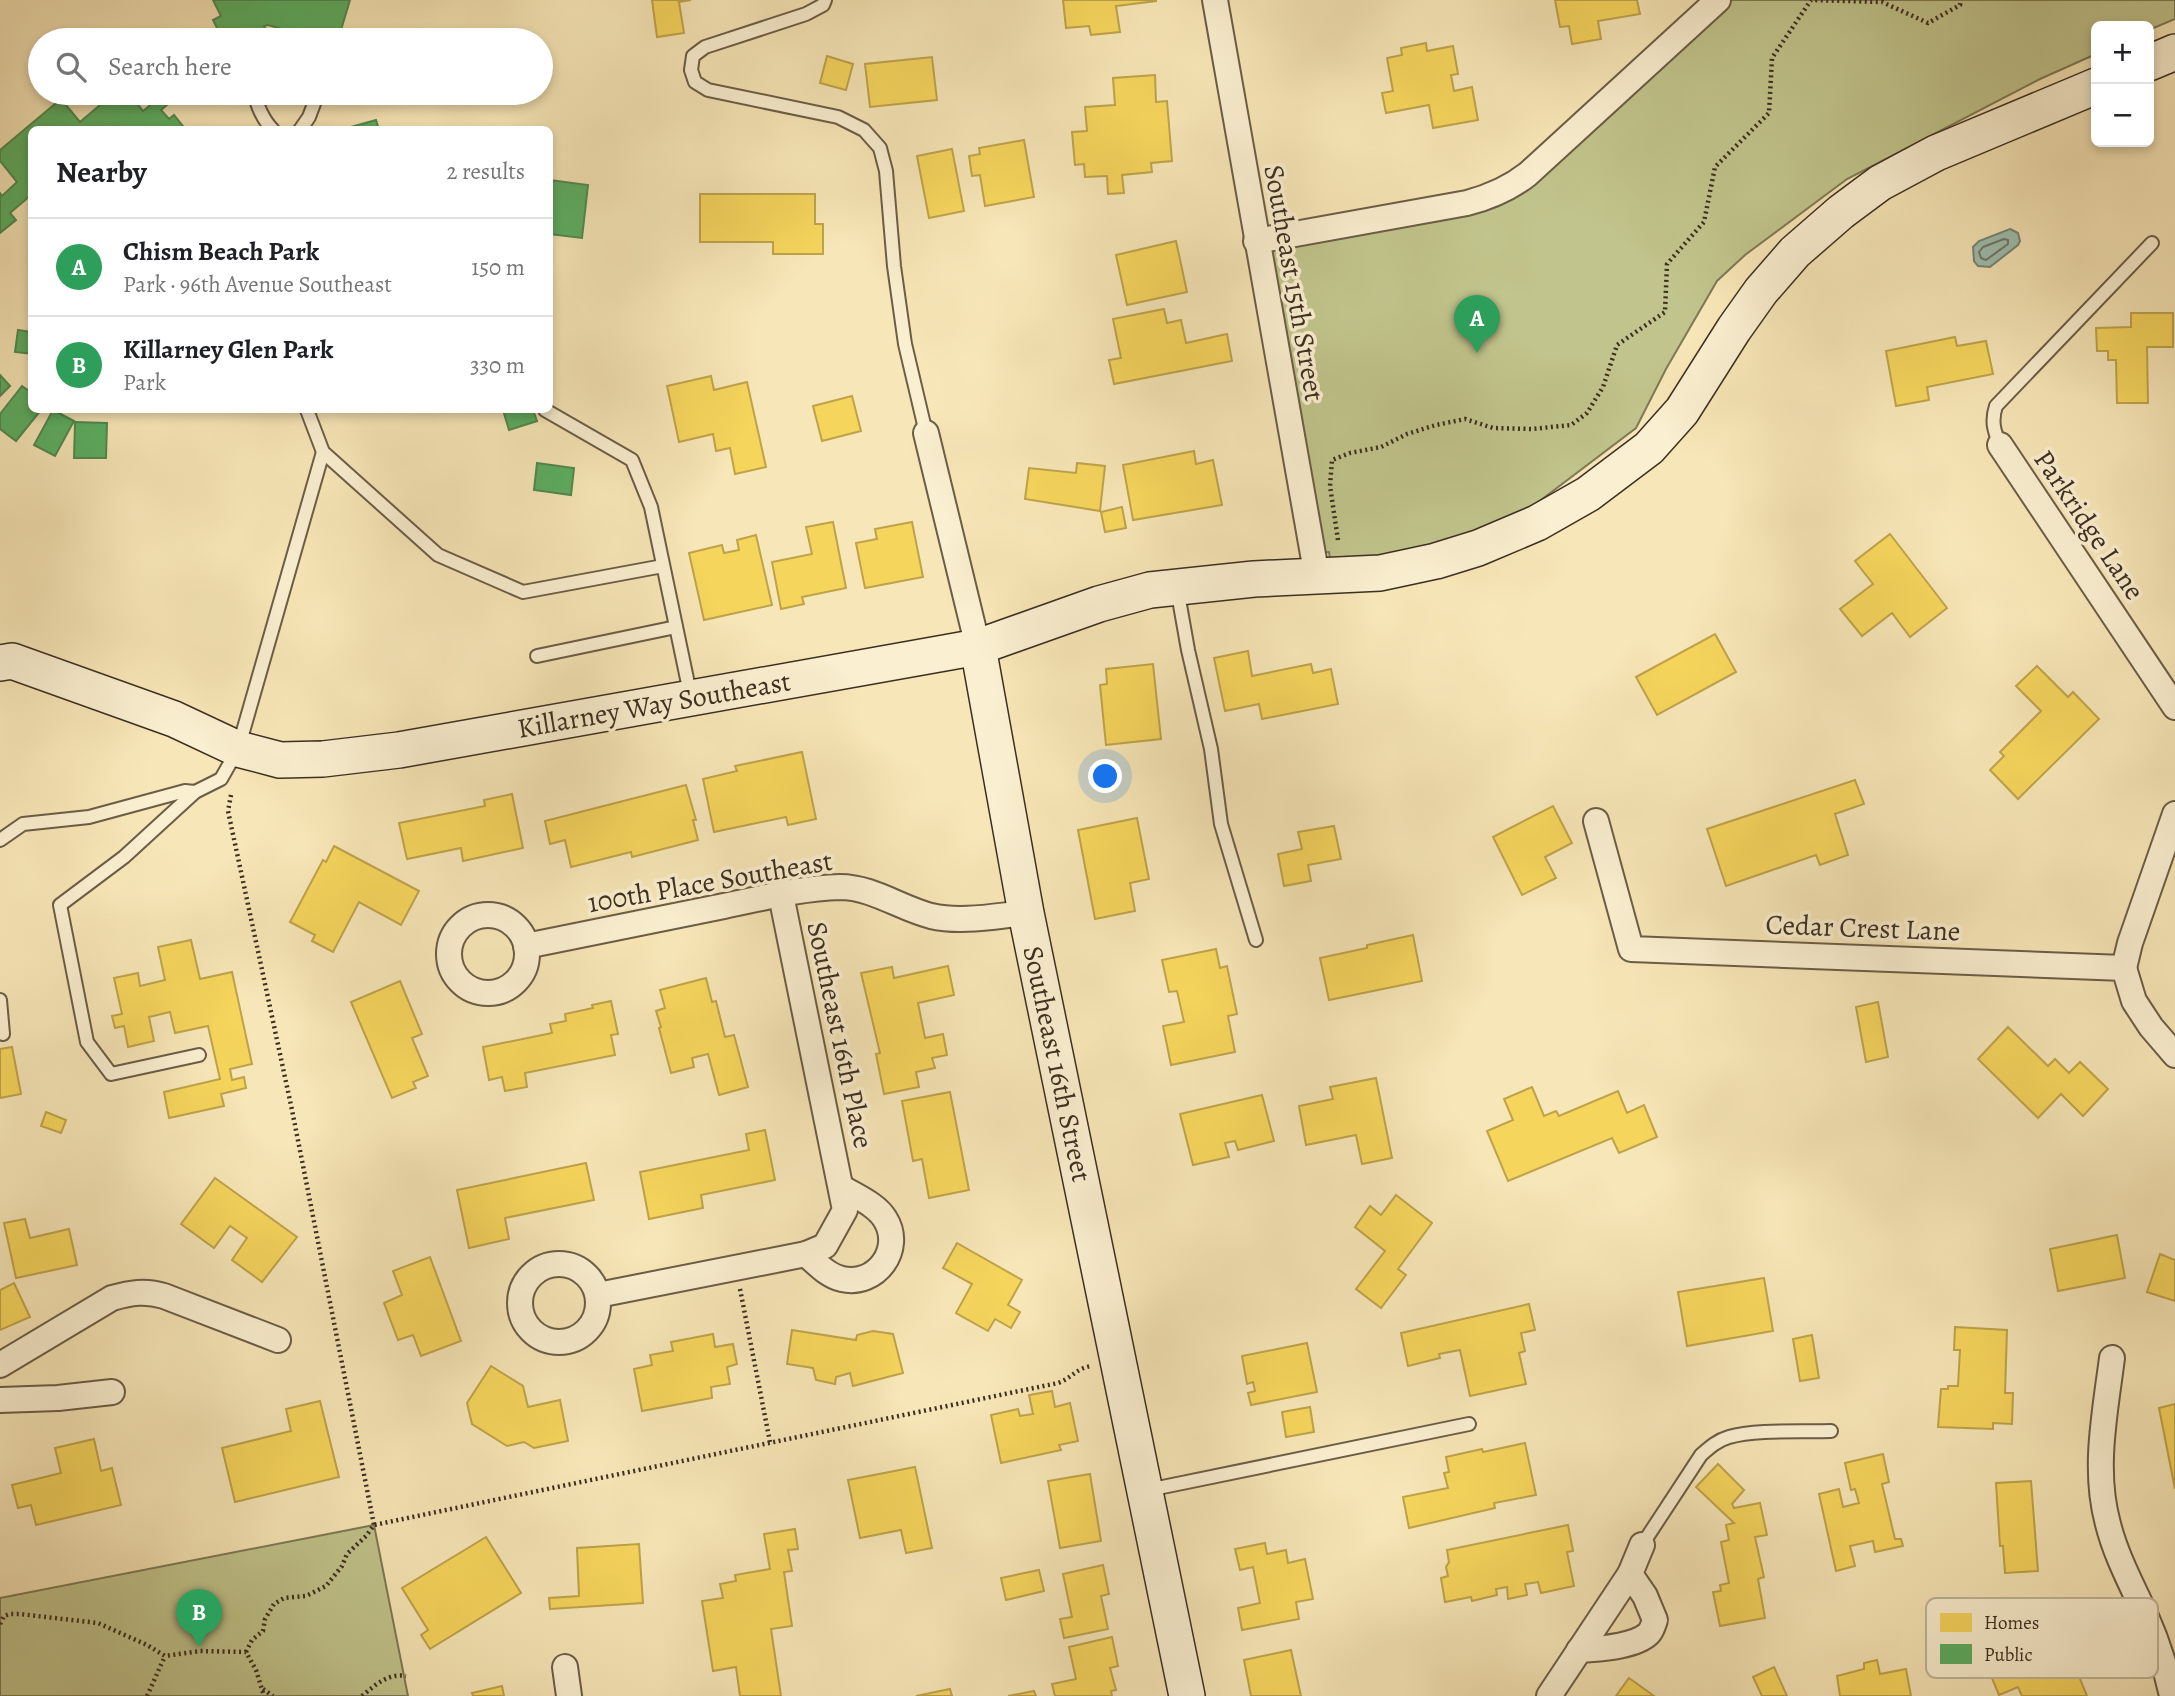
<!DOCTYPE html>
<html lang="en">
<head>
<meta charset="utf-8">
<style>
  :root { --surface:#fff; --page:#f6f6f6; --text:#202124; --muted:#757577; --line:#e0e0e0; --accent:#b45309 }
  body { margin:0; font-family:Alegreya,serif; background:var(--page); color:var(--text) }
  .controls { position:absolute; right:21px; top:21px; display:grid; overflow:hidden; border-radius:10px; box-shadow:0 4px 10px #0003 }
  .controls button { width:63px; height:63px; display:grid; place-items:center; padding:0; border:0; border-bottom:2px solid var(--line); background:var(--surface); color:var(--text); font:35px sans-serif }
  .you { position:absolute; left:1106px; top:777px; width:24px; height:24px; margin:-18px; border:5px solid #fff; border-radius:50%; background:#1a73e8; box-shadow:0 0 0 10px #1a73e833 }
  .badge { display:grid; place-items:center; width:46px; height:46px; border-radius:50%; background:var(--accent); color:#fff; font-size:23px; font-weight:700 }
  .pin { position:absolute; translate:-50% -58px; filter:drop-shadow(0 2px 4px #0008) }
  .pin::after { content:''; position:absolute; top:37px; width:24px; height:21px; background:inherit; clip-path:polygon(0 0,100% 0,50% 100%) }
  .list { margin:0; padding:0; list-style:none }
  h2 { display:flex; justify-content:space-between; align-items:center; height:91px; margin:0; padding:0 28px; font-size:30px }
  h2 small { font-size:23px; font-weight:400; color:var(--muted) }
  .list li { display:grid; grid-template-columns:46px 1fr auto; gap:21px; align-items:center; box-sizing:border-box; height:98px; padding:0 28px; border-top:2px solid var(--line) }
  .list b { display:block; font-size:26px; white-space:nowrap }
  .list p { margin:0; font-size:23px; white-space:nowrap; color:var(--muted) }
  .list em { font-size:23px; font-style:normal; color:var(--muted) }
  .icon { flex:none; width:38px; height:38px; fill:none; stroke:currentColor; stroke-width:2; stroke-linecap:round; stroke-linejoin:round }
  .map { position:relative; flex:none; width:2175px; height:1696px; overflow:hidden }
  .search { position:absolute; background:var(--surface); box-shadow:0 4px 10px #0003; left:28px; top:28px; width:525px; height:77px; display:flex; align-items:center; gap:18px; box-sizing:border-box; padding:0 24px; border-radius:38px; color:var(--muted); font-size:26px }
  .panel { position:absolute; background:var(--surface); box-shadow:0 4px 10px #0003; left:28px; top:126px; width:525px; height:287px; border-radius:10px }
  .map>svg:first-child { display:block }
</style>
</head>
<body>
<div class="map">
<svg width="2175" height="1696" viewBox="0 0 2175 1696">
  <rect width="100%" height="100%" fill="#f7e6b7"/>
  <filter id="stains"><feTurbulence type="fractalNoise" baseFrequency=".00286" numOctaves="4"/><feColorMatrix values="0 0 0 0 .2 0 0 0 0 .09 0 0 0 0 .02 0 0 0 .5 -.17"/></filter>
  <radialGradient id="worn" r=".72"><stop offset=".6" stop-color="#630" stop-opacity="0"/><stop offset="1" stop-color="#630" stop-opacity=".3"/></radialGradient>
  <g fill="#c1c48c" stroke="#7e7a56" stroke-width="2">
    <path d="M1721,0H2175V19L2149,30V26H2096V54L2040,79L1847,179L1745,255L1717,281L1666,369L1636,428L1475,550L1331,566L1329,552L1317,553L1256,241L1493,196Z"/>
    <path d="M374,1525L408,1696H0V1598Z"/>
  </g>
  <path fill="#9dbfb0" stroke="#768577" stroke-width="2" d="M2010,229L2018,233L2020,241L2018,245L1990,267L1978,266L1974,261L1973,247L1979,241Z"/>
  <g fill="#f6d55c" stroke="#bea34a" stroke-width="2">
    <path d="M652,0H691L679,2L684,33L657,37Z"/>
    <path d="M1063,0H1156V1L1116,6L1120,32L1091,35L1089,26L1066,28Z"/>
    <path d="M1555,0H1637L1640,14L1598,21L1601,39L1572,44L1569,26L1560,27Z"/>
    <path d="M1426,43L1427,51L1453,46L1458,74L1451,75L1454,91L1472,87L1478,120L1433,128L1429,105L1386,113L1382,93L1393,91L1387,58L1402,55L1401,48Z"/>
    <path d="M827,56L853,64L846,90L820,83Z"/>
    <path d="M932,57L937,100L870,107L865,64Z"/>
    <path d="M1155,75L1156,102L1167,101L1172,161L1151,163L1152,172L1122,175L1124,193L1108,194L1107,176L1085,177L1084,164L1075,165L1072,132L1087,131L1085,107L1115,105L1113,78Z"/>
    <path d="M1024,140L1034,197L985,206L980,175L972,176L969,156L980,154L979,148Z"/>
    <path d="M952,149L964,211L929,218L917,156Z"/>
    <path d="M700,194H815V224H823V254H773V242H700Z"/>
    <path d="M1176,241L1187,292L1127,305L1116,255Z"/>
    <path d="M1164,309L1167,323L1181,320L1186,343L1227,334L1232,361L1114,384L1109,360L1121,358L1113,319Z"/>
    <path d="M2131,313H2173V347H2147L2148,403H2117L2116,360H2108V351H2097L2096,328L2131,327Z"/>
    <path d="M1955,337L1957,346L1986,341L1993,374L1927,387L1929,400L1896,406L1886,351Z"/>
    <path d="M711,376L714,390L747,382L766,467L735,474L730,448L716,451L713,434L679,442L667,386Z"/>
    <path d="M852,396L861,431L822,441L813,406Z"/>
    <path d="M1194,451L1196,464L1213,460L1222,505L1133,520L1123,465Z"/>
    <path d="M1077,463L1105,466L1100,511L1025,499L1029,468L1076,473Z"/>
    <path d="M1122,507L1126,528L1105,532L1101,512Z"/>
    <path d="M833,522L846,588L802,597L804,604L781,609L772,562L812,554L806,527Z"/>
    <path d="M912,522L923,577L865,588L856,543L877,539L875,529Z"/>
    <path d="M1890,534L1947,608L1910,637L1892,613L1862,636L1840,609L1873,584L1855,561Z"/>
    <path d="M756,535L772,605L704,620L689,553L722,545L724,553L739,550L737,540Z"/>
    <path d="M1715,634L1736,672L1657,715L1636,677Z"/>
    <path d="M1248,651L1252,676L1311,664L1313,673L1331,669L1338,704L1262,719L1259,704L1225,711L1214,658Z"/>
    <path d="M1153,664L1161,739L1106,745L1100,685L1107,684L1106,669Z"/>
    <path d="M2037,666L2068,697L2073,692L2099,719L2018,799L1990,770L2004,756L2000,752L2041,711L2016,686Z"/>
    <path d="M802,752L816,819L788,825L786,817L714,832L703,779L737,771L735,766Z"/>
    <path d="M1855,780L1864,804L1835,814L1848,855L1820,865L1816,855L1726,886L1707,829Z"/>
    <path d="M686,785L696,820H693L698,840L632,857L631,852L571,867L565,840L550,844L545,821Z"/>
    <path d="M512,794L523,848L463,861L461,848L407,859L399,823L485,806L484,800Z"/>
    <path d="M1553,806L1572,843L1545,857L1556,878L1522,895L1493,837Z"/>
    <path d="M1137,818L1149,879L1130,883L1135,911L1095,919L1078,830Z"/>
    <path d="M1334,826L1341,859L1308,865L1311,881L1284,886L1278,854L1302,849L1298,832Z"/>
    <path d="M334,846L419,891L401,925L359,902L333,952L312,941L315,935L290,922L323,860L326,862Z"/>
    <path d="M1413,935L1422,981L1329,1000L1320,958L1367,948V945Z"/>
    <path d="M191,940L200,979L232,972L252,1064L230,1069L232,1080L244,1077L246,1088L221,1094L224,1106L169,1118L164,1092L220,1079L208,1026L175,1033L170,1012L149,1017L154,1041L128,1047L124,1026L115,1028L112,1016L122,1014L114,978L138,973L140,986L165,980L158,947Z"/>
    <path d="M1216,949L1220,968L1227,966L1237,1014L1228,1016L1235,1052L1171,1065L1163,1026L1184,1022L1177,991L1169,992L1162,960Z"/>
    <path d="M948,966L954,995L918,1003L925,1038L943,1034L947,1055L932,1058L935,1068L916,1072L919,1087L884,1094L876,1054L880,1053L861,973L892,967L894,978Z"/>
    <path d="M706,978L712,1002L716,1001L725,1037L734,1035L748,1087L719,1095L708,1054L692,1058L694,1067L671,1073L659,1028L661,1027L656,1011L665,1008L660,990Z"/>
    <path d="M400,981L422,1034L412,1038L428,1076L413,1082L416,1088L392,1098L351,1002Z"/>
    <path d="M611,1001L618,1034L611,1035L615,1055L525,1073L527,1087L505,1091L502,1077L489,1080L483,1047L552,1033L550,1024L566,1021L565,1014L593,1008L592,1005Z"/>
    <path d="M1878,1002L1888,1057L1866,1062L1856,1007Z"/>
    <path d="M2008,1027L2048,1066L2055,1059L2069,1073L2080,1062L2108,1089L2083,1116L2061,1094L2038,1118L1978,1059Z"/>
    <path d="M12,1047L21,1094L0,1098V1049Z"/>
    <path d="M1376,1078L1392,1158L1362,1164L1356,1135L1306,1145L1299,1106L1333,1099L1330,1087Z"/>
    <path d="M1532,1087L1544,1116L1556,1111L1559,1116L1618,1091L1627,1113L1644,1105L1657,1137L1619,1153L1612,1138L1508,1181L1487,1131L1513,1120L1504,1099Z"/>
    <path d="M950,1092L969,1190L929,1198L922,1159L913,1161L902,1101Z"/>
    <path d="M1262,1095L1274,1141L1238,1150L1235,1141L1225,1143L1229,1157L1193,1165L1180,1114Z"/>
    <path d="M46,1112L66,1120L61,1133L41,1126Z"/>
    <path d="M765,1130L775,1180L701,1195L703,1208L649,1219L640,1172L749,1150L746,1134Z"/>
    <path d="M586,1163L594,1200L505,1218L509,1239L469,1248L457,1190Z"/>
    <path d="M215,1178L297,1237L262,1282L232,1260L247,1238L230,1226L214,1248L181,1224Z"/>
    <path d="M1396,1195L1432,1223L1398,1269L1406,1275L1381,1308L1356,1289L1385,1251L1355,1227L1370,1206L1381,1215Z"/>
    <path d="M25,1219L30,1238L69,1229L77,1265L16,1278L4,1223Z"/>
    <path d="M2117,1235L2125,1278L2058,1291L2050,1249Z"/>
    <path d="M957,1243L1022,1280L1008,1305L1020,1312L1011,1328L995,1319L988,1331L956,1313L972,1284L943,1268Z"/>
    <path d="M2160,1254L2175,1260V1301L2147,1292Z"/>
    <path d="M430,1257L461,1341L421,1356L413,1335L398,1340L384,1303L402,1295L393,1271Z"/>
    <path d="M1764,1278L1773,1331L1687,1346L1678,1292Z"/>
    <path d="M14,1283L30,1317L0,1330V1290Z"/>
    <path d="M1529,1304L1535,1330L1521,1333L1525,1351L1519,1353L1526,1384L1470,1396L1460,1350L1439,1354L1440,1358L1408,1366L1401,1333Z"/>
    <path d="M1955,1327L2007,1330L2005,1393H2013L2012,1424L1993,1423V1429L1938,1427L1941,1389H1948V1386H1958L1960,1350H1954Z"/>
    <path d="M792,1330L856,1340L857,1335L873,1331L893,1334L903,1373L853,1386L850,1373L836,1377L835,1384L816,1380L813,1368L787,1364Z"/>
    <path d="M713,1334L715,1347L733,1344L737,1364L727,1367L730,1384L711,1387L712,1398L642,1411L634,1369L652,1365L650,1355L673,1351L671,1342Z"/>
    <path d="M1812,1335L1819,1378L1800,1381L1793,1339Z"/>
    <path d="M1307,1343L1317,1392L1251,1405L1248,1393L1255,1391L1253,1382L1247,1384L1242,1356Z"/>
    <path d="M491,1366L523,1386L528,1407L560,1400L568,1441L534,1448L524,1442L507,1446L472,1424L467,1403Z"/>
    <path d="M1052,1391L1055,1407L1070,1403L1078,1441L1059,1445L1061,1450L1001,1463L991,1415L1018,1409L1020,1416L1033,1414L1029,1395Z"/>
    <path d="M320,1401L339,1477L235,1502L222,1448L291,1431L286,1409Z"/>
    <path d="M2175,1404V1489L2159,1408Z"/>
    <path d="M1310,1407L1314,1432L1286,1437L1282,1412Z"/>
    <path d="M94,1439L101,1471L112,1468L121,1505L36,1525L31,1505L18,1508L12,1485L61,1473L55,1448Z"/>
    <path d="M1525,1443L1536,1495L1494,1503L1495,1508L1409,1528L1403,1497L1448,1488L1444,1473L1449,1472L1446,1457L1482,1449L1483,1452Z"/>
    <path d="M1883,1454L1889,1482L1882,1484L1895,1539H1901L1903,1546L1875,1552L1873,1541L1850,1546L1855,1566L1836,1571L1819,1494L1839,1489L1843,1507L1859,1503L1855,1489L1851,1490L1845,1463Z"/>
    <path d="M1718,1464L1744,1490L1732,1504L1734,1508L1760,1503L1767,1535L1755,1537L1764,1577L1758,1579L1765,1618L1720,1626L1713,1592L1721,1591L1720,1585L1729,1583L1721,1542L1729,1540L1726,1525L1734,1523L1696,1487Z"/>
    <path d="M915,1467L932,1548L906,1553L901,1530L860,1538L848,1480Z"/>
    <path d="M1090,1474L1101,1541L1060,1548L1048,1481Z"/>
    <path d="M2031,1481L2038,1571L2005,1573L2003,1546H2000L1996,1483Z"/>
    <path d="M1568,1525L1573,1551L1567,1552L1574,1586L1541,1593L1538,1582L1525,1584L1527,1595L1508,1599L1507,1587L1496,1589L1497,1595L1472,1601L1471,1597L1445,1602L1441,1578L1448,1576L1446,1567L1449,1562L1447,1550Z"/>
    <path d="M795,1529L798,1549L788,1550L792,1571L784,1572L792,1626L771,1629L781,1696H740L736,1667L713,1671L702,1601L723,1598L720,1584L736,1581L735,1575L770,1569L764,1534Z"/>
    <path d="M486,1537L521,1593L430,1649L421,1635L428,1630L402,1588Z"/>
    <path d="M1265,1543L1267,1554L1286,1550L1288,1563L1305,1559L1313,1599L1296,1602L1299,1619L1242,1630L1238,1608L1260,1603L1253,1567L1240,1570L1235,1549Z"/>
    <path d="M639,1544L643,1603L550,1609L549,1598L579,1596L577,1548Z"/>
    <path d="M1103,1565L1109,1594L1101,1596L1108,1629L1064,1638L1060,1619L1072,1617L1063,1574Z"/>
    <path d="M1039,1570L1044,1591L1006,1600L1001,1578Z"/>
    <path d="M2011,1618L2032,1667L2069,1652L2087,1696H2022L2018,1687L1999,1695L1981,1652L1987,1649L1979,1631Z"/>
    <path d="M1112,1637L1118,1666L1110,1668L1116,1690L1111,1691L1112,1696H1055L1052,1684L1076,1679L1069,1647Z"/>
    <path d="M1291,1650L1301,1696H1251L1244,1660Z"/>
    <path d="M1877,1660L1880,1674L1906,1669L1911,1696H1840L1837,1676L1864,1669V1663Z"/>
    <path d="M1774,1667L1787,1696H1762L1753,1677Z"/>
    <path d="M1629,1678L1654,1696H1616Z"/>
    <path d="M502,1686L504,1696H473L472,1693Z"/>
    <path d="M950,1689L952,1696H916Z"/>
    <path d="M1034,1691L1036,1696H1008Z"/>
  </g>
  <g fill="#5aae61" stroke="#51884e" stroke-width="2">
    <path d="M213,0H350L338,40H321L268,25L264,26L269,38L264,40H212L209,34L218,30L213,20L221,16Z"/>
    <path d="M90,93H133L130,95L143,111L165,93H181L161,110L169,119L174,115L186,130H32V196L31,195L10,213L16,220L0,233V193L2,196L17,182L0,161V150L61,99L80,122L100,105Z"/>
    <path d="M395,93H417V96L397,101Z"/>
    <path d="M376,120L379,130H340Z"/>
    <path d="M550,180L588,185L582,238L550,234Z"/>
    <path d="M18,330L32,332V354L15,352Z"/>
    <path d="M0,375L10,386L0,396Z"/>
    <path d="M22,386L32,393V410H41L16,441L0,429V414Z"/>
    <path d="M53,410L74,421L55,456L34,445Z"/>
    <path d="M503,410H533L537,421L509,430Z"/>
    <path d="M75,422L107,423L106,458H74Z"/>
    <path d="M537,463L574,468L571,495L534,490Z"/>
  </g>
  <g fill="none" stroke-linecap="round" stroke-linejoin="round">
    <path stroke="#6c7768" stroke-width="2" d="M2004,239L2008,240V244L1986,260L1981,258L1979,252L1983,247Z"/>
    <defs>
      <g id="lane">
        <path d="M825,0L823,5L806,14L705,47L693,56L691,70L695,82L708,90L838,117L864,130L880,148L886,171L894,266L905,344L926,433"/>
        <path d="M255,93C256,105 264,121 273,130"/>
        <path d="M300,130L309,117L318,93"/>
        <path d="M307,410L323,452L438,555L523,592L663,566"/>
        <path d="M545,410L632,460L651,507L691,698"/>
        <path d="M2000,445C1994,431 1991,421 1996,406L2152,243"/>
        <path d="M1177,588L1188,650L1211,749L1221,824L1256,940"/>
        <path d="M537,656L676,627"/>
        <path d="M0,840L23,824L89,817L185,791L195,792"/>
        <path d="M0,1000L3,1034"/>
        <path d="M199,1055L111,1074L87,1042L60,905L124,857L195,792L221,779L238,749L323,452"/>
        <path d="M1148,1490L1469,1424"/>
        <path d="M1642,1545L1701,1455C1710,1447 1718,1440 1729,1437C1755,1429 1802,1432 1831,1431"/>
      </g>
      <g id="street">
        <path d="M1215,0L1317,577"/>
        <path d="M1256,241L1467,203C1490,197 1509,189 1528,174L1718,0"/>
        <path d="M926,433L978,647"/>
        <path d="M2000,445L2175,707"/>
        <path d="M1596,821L1631,949L2124,968L2134,1001L2151,1027L2175,1055"/>
        <circle cx="488" cy="954" r="39"/>
        <path d="M526,946C591,933 655,920 719,907C759,899 800,888 840,887C872,887 900,908 931,916C961,923 995,916 1026,913"/>
        <path d="M2124,968L2130,943L2175,814"/>
        <path d="M806,1254C817,1264 828,1276 842,1279C876,1287 904,1249 885,1219C876,1204 855,1196 841,1187"/>
        <circle cx="559" cy="1303" r="39"/>
        <path d="M598,1295L806,1254L825,1246L845,1210L781,895"/>
        <path d="M2112,1358C2105,1413 2093,1470 2108,1524C2116,1556 2132,1585 2145,1614C2157,1641 2166,1668 2172,1696"/>
        <path d="M0,1365L112,1298C130,1293 145,1290 164,1296L278,1340"/>
        <path d="M0,1400L58,1398L112,1392"/>
        <path d="M1579,1650C1598,1649 1632,1647 1647,1635C1651,1632 1653,1626 1655,1620L1645,1596L1630,1574"/>
        <path d="M565,1667L569,1696"/>
        <path d="M1549,1696L1630,1574L1642,1545"/>
      </g>
      <g id="secondary">
        <path d="M2149,63L2175,52"/>
        <path d="M978,647L1026,913L1187,1696"/>
        <path d="M0,663L12,661L174,719L238,749L280,760L323,759L399,750L978,647L1099,604L1150,590L1254,579L1380,573L1436,561L1478,548L1537,523L1588,494L1649,448L1682,411L1734,329L1761,291L1795,252L1841,212L1880,183L1936,153L2096,86"/>
      </g>
    </defs>
    <use href="#lane" stroke="#6b5d46" stroke-width="16"/>
    <use href="#street" stroke="#6b5d46" stroke-width="28"/>
    <use href="#secondary" stroke="#3c2f21" stroke-width="38"/>
    <g stroke="#3c2f21" stroke-width="4.5" stroke-dasharray="2 3.5" stroke-linecap="butt">
      <path d="M1338,540L1330,486L1332,460L1350,453L1381,447L1407,434L1436,425L1465,419L1493,428L1532,429L1571,425L1587,413L1603,387L1617,345L1665,312L1667,264L1704,222L1715,167L1769,113L1772,58L1811,0L1882,2L1928,23L1960,5L1961,0"/>
      <path d="M231,795L228,811L292,1110L374,1525"/>
      <path d="M740,1289L770,1442"/>
      <path d="M0,1624L4,1616L10,1614H20L98,1623L147,1645L165,1656L200,1651L246,1652L256,1670L264,1696"/>
      <path d="M246,1652L252,1640L263,1631L265,1619L274,1604L284,1598L306,1596L326,1586L342,1566L347,1554L366,1536L374,1525L1058,1383C1072,1378 1075,1369 1091,1366"/>
      <path d="M263,1689L273,1696"/>
      <path d="M147,1696L165,1656"/>
      <path d="M362,1696C375,1685 388,1673 406,1676"/>
    </g>
    <use href="#lane" stroke="#faefd0" stroke-width="12"/>
    <use href="#street" stroke="#faefd0" stroke-width="24"/>
    <use href="#secondary" stroke="#faefd0" stroke-width="35"/>
  </g>
  <g text-anchor="middle" dominant-baseline="central" stroke-width="7" stroke-linejoin="round" paint-order="stroke">
    <g font-size="28" fill="#3c2f21" stroke="#faefd0">
      <text transform="translate(1294 283) rotate(80)">Southeast 15th Street</text>
      <text transform="translate(2089 525) rotate(56)">Parkridge Lane</text>
      <text transform="translate(654 705) rotate(-10)">Killarney Way Southeast</text>
      <text transform="translate(710 882) rotate(-10)">100th Place Southeast</text>
      <text transform="translate(1863 928) rotate(2)">Cedar Crest Lane</text>
      <text transform="translate(840 1035) rotate(78)">Southeast 16th Place</text>
      <text transform="translate(1057 1064) rotate(78)">Southeast 16th Street</text>
    </g>
  </g>
  <rect x="1926" y="1598" width="232" height="80" rx="10" fill="#faefd0" stroke="#c1b59c" stroke-width="2"/>
  <rect x="1940" y="1613" width="32" height="19" fill="#f6d55c"/>
  <rect x="1940" y="1644" width="32" height="20" fill="#5aae61"/>
  <g font-size="19" fill="#3c2f21">
    <text x="1984" y="1629">Homes</text>
    <text x="1984" y="1661">Public</text>
  </g>
  <rect width="100%" height="100%" filter="url(#stains)"/>
  <rect width="100%" height="100%" fill="url(#worn)"/>
</svg>
<div class="controls">
<button>+</button>
<button>−</button>
</div>
<div class="you"></div>
<div class="pin badge" style="left:1477px;top:353px;background:#2e9e5b">A</div>
<div class="pin badge" style="left:199px;top:1647px;background:#2e9e5b">B</div>
<div class="search"><svg class="icon" aria-label="search" viewBox="0 0 24 24"><circle cx="10" cy="10" r="6"/><path d="M15 15l6 6"/></svg>Search here</div>
<section class="panel">
<h2>Nearby<small>2 results</small></h2>
<ul class="list">
<li><span class="badge" style="background:#2e9e5b">A</span><div><b>Chism Beach Park</b><p>Park · 96th Avenue Southeast</p></div><em>150 m</em></li>
<li><span class="badge" style="background:#2e9e5b">B</span><div><b>Killarney Glen Park</b><p>Park</p></div><em>330 m</em></li>
</ul>
</section>
</div>
</body>
</html>
